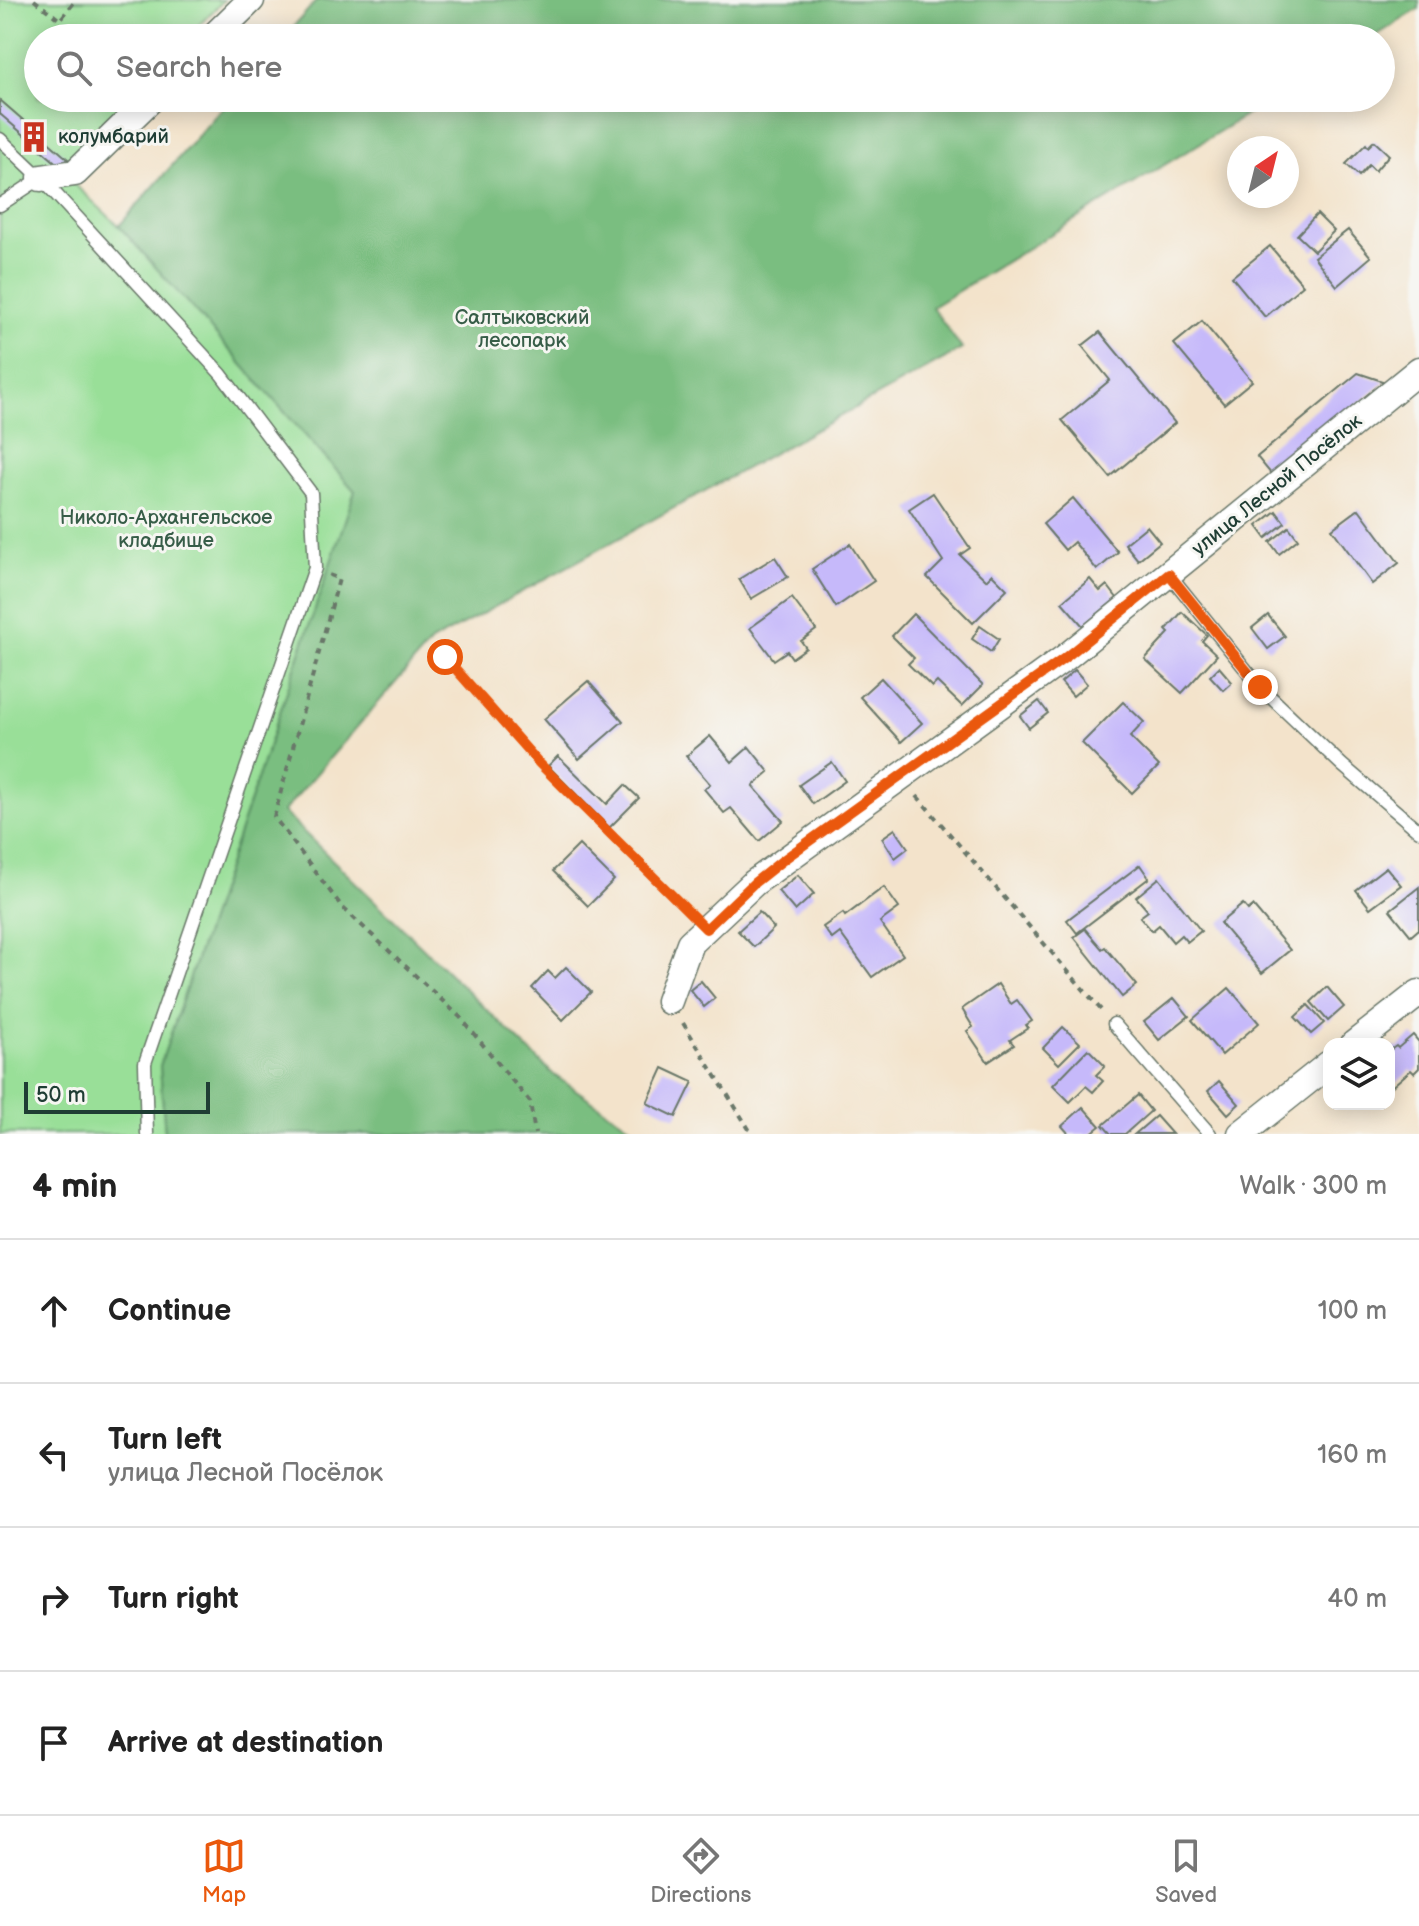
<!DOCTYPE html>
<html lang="en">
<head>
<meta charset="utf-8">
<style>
  :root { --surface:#fff; --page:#f6f6f6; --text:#222; --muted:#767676; --line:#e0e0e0; --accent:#ea580c }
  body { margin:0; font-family:"Balsamiq Sans",sans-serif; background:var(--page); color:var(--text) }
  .controls { position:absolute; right:24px; bottom:24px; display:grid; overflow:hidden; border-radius:16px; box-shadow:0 4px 20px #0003 }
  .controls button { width:72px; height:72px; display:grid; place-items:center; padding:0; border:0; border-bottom:2px solid var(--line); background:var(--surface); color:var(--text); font:40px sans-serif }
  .compass { position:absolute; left:1227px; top:136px; width:72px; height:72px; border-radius:50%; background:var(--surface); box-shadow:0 4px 20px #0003; rotate:35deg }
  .scale { position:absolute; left:24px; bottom:20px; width:186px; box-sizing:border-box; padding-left:8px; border:4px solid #1f3d34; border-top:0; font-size:22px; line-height:28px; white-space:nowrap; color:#1f3d34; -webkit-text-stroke:6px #f6f6f2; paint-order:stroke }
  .stop { position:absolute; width:24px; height:24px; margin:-18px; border:6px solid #ea580c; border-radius:50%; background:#fff }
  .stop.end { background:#ea580c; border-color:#fff; box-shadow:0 2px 8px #0008 }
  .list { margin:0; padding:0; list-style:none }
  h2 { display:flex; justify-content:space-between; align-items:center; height:104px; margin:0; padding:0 32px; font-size:34px }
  h2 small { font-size:26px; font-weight:400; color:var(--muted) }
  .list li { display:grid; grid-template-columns:52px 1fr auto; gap:24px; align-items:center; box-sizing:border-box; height:144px; padding:0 32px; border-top:2px solid var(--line) }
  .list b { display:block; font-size:30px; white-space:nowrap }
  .list p { margin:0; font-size:26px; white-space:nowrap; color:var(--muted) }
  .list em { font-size:26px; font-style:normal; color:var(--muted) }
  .icon { flex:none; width:44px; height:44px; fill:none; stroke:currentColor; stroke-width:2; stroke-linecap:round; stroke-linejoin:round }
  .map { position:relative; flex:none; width:1419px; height:1134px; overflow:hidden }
  .search { position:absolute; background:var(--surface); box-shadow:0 4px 20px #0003; left:24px; right:24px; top:24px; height:88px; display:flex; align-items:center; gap:20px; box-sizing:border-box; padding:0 28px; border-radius:44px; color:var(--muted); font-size:30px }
  .sheet { height:680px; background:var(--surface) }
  nav { display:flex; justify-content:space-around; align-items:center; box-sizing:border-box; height:112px; border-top:2px solid var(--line); background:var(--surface); font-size:22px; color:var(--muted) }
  nav a { display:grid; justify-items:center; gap:4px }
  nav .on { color:var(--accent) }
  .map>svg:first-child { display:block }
</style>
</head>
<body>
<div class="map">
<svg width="1419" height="1134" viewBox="0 0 1419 1134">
  <rect width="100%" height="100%" fill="#f6f6f2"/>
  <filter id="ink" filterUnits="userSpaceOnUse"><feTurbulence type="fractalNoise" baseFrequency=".0125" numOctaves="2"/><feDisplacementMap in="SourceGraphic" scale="16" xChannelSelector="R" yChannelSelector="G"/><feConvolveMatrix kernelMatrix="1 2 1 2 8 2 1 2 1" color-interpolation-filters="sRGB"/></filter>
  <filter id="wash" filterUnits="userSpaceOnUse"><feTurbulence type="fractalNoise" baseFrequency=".006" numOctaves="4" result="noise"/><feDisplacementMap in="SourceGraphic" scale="32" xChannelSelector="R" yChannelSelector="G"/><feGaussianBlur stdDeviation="1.8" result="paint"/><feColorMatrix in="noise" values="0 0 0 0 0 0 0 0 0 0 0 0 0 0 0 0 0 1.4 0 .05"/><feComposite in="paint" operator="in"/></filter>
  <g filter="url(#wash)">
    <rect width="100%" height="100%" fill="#f3e3cb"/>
    <path fill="#99df98" stroke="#5c8e66" stroke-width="2" d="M0,0H224L186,38H38V98H128L59,170L119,226L355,491L160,1066L165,1134H0Z"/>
    <g fill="#7abe80" stroke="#4c7e5a" stroke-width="2">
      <path d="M317,0H1419V9L1372,38H283Z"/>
      <path d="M231,98H1274L932,307L962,349L431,642L283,812L554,1075L641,1134H165L160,1066L355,491L119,226Z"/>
    </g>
    <g id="blocks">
      <g fill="#c6b9fa">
        <path d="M0,100L68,159L61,167L0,114Z"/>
        <path d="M1374,141L1389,155L1375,171L1369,165L1359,176L1346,164L1366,144L1368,147Z"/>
        <path d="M1317,214L1334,231L1314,251L1297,235Z"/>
        <path d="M1348,230L1371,257L1337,286L1314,257Z"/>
        <path d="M1270,246L1303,285L1265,317L1232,277Z"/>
        <path d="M1202,321L1252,381L1224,404L1174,344Z"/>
        <path d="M1100,332L1175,423L1110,477L1062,420L1110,380L1082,346Z"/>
        <path d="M1358,373L1385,382L1272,475L1257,457Z"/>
        <path d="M933,493L970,548L960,555L986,580L992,574L1007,589L973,623L927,577L943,561L909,509Z"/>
        <path d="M1073,498L1118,552L1097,570L1074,542L1065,550L1043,524Z"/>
        <path d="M1359,509L1399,563L1372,584L1332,529Z"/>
        <path d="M1276,511L1285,523L1266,538L1257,526Z"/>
        <path d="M1147,526L1160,542L1138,560L1125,544Z"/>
        <path d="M1289,527L1298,539L1279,554L1270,542Z"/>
        <path d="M850,544L874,581L836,607L812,569Z"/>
        <path d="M775,557L788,577L751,599L739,579Z"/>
        <path d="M1090,579L1100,591L1107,585L1117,598L1083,626L1062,602Z"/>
        <path d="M792,598L816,630L801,641L806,648L792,658L787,651L774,660L750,628Z"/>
        <path d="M1182,612L1207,635L1202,641L1217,655L1182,693L1145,659L1169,633L1166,630Z"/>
        <path d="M913,614L983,685L962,706L937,682L932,687L908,664L914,658L892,636Z"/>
        <path d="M1268,615L1285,636L1268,649L1252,628Z"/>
        <path d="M980,626L999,639L991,652L972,639Z"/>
        <path d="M1219,667L1232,682L1223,690L1210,676Z"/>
        <path d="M1075,670L1087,684L1073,696L1061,682Z"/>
        <path d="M881,678L922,723L901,742L860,697Z"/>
        <path d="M588,681L623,721L579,759L544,719Z"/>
        <path d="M1039,701L1048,713L1029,728L1020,716Z"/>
        <path d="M1123,702L1144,722L1130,737L1159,766L1132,793L1082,743Z"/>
        <path d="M710,736L732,762L749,747L769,772L753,786L783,821L759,841L731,808L724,813L704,789L710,784L686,756Z"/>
        <path d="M558,756L607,804L625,785L639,798L609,828L548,766Z"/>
        <path d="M832,762L845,781L813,804L799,785Z"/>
        <path d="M895,829L908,848L895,858L882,838Z"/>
        <path d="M579,845L614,880L588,906L553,871Z"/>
        <path d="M1140,865L1149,878L1077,933L1067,920Z"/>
        <path d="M1386,867L1401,885L1370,908L1356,890Z"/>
        <path d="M798,875L814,894L795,911L778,891Z"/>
        <path d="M1159,878L1201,931L1187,942L1181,935L1173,942L1159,925L1152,931L1140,917L1148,911L1136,897Z"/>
        <path d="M884,887L899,908L880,922L903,955L872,977L840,933L832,939L823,927L843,913L845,916Z"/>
        <path d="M1419,887V929L1411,936L1390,910Z"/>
        <path d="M1243,904L1248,910L1253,906L1290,950L1262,973L1220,923Z"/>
        <path d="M759,912L774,928L754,947L738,931Z"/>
        <path d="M1085,929L1102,949L1105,947L1137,985L1122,997L1074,937Z"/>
        <path d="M566,967L591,992L563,1020L532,988L548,971L555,978Z"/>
        <path d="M701,981L715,998L704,1007L690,990Z"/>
        <path d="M998,984L1011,1004L1017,1000L1032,1021L1026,1025L1028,1028L1010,1040L1014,1045L988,1062L967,1031L973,1027L962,1009Z"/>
        <path d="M1327,987L1344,1007L1328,1021L1311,1002Z"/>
        <path d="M1229,988L1259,1023L1222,1055L1192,1020Z"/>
        <path d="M1174,998L1189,1016L1159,1040L1144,1022Z"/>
        <path d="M1308,1005L1324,1023L1311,1034L1295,1017Z"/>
        <path d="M1063,1027L1080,1043L1059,1064L1043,1048Z"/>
        <path d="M1413,1035L1419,1042V1068L1414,1073L1411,1070L1389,1089V1051L1396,1046L1398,1048Z"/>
        <path d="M1088,1049L1105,1066L1096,1075L1103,1081L1093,1092L1086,1086L1070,1102L1053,1085Z"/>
        <path d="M663,1068L693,1082L676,1117L647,1103Z"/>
        <path d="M1219,1081L1239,1104L1228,1114L1208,1091Z"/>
        <path d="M1138,1095L1151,1111L1125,1134H1111L1103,1125Z"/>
        <path d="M1083,1107L1100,1126L1090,1134H1069L1062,1126Z"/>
        <path d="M1156,1116L1172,1134H1135Z"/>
      </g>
    </g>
  </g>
  <g filter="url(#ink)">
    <use href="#blocks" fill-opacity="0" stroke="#697769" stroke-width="2"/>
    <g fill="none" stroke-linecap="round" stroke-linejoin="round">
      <defs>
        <g id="lane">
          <path d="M0,139L41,178L0,205"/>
          <path d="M41,178L221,374L311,493L315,568L145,1063L147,1134"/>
          <path d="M1169,574L1260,687L1342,765L1419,831"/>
          <path d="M1114,1024L1210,1134"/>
        </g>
        <g id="street">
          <path d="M212,38L251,0"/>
          <path d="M41,178L75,173L152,98"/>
          <path d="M669,1001L690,943L754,883L1066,657L1419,370"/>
          <path d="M1354,1044L1419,993"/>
          <path d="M1241,1134L1329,1064"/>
        </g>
      </defs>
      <use href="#lane" stroke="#697769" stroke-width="15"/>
      <use href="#street" stroke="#697769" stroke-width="29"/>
      <g stroke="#697769" stroke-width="4" stroke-dasharray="6 6" stroke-linecap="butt">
        <path d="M34,0L60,20L76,0"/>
        <path d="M329,575L339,579L274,817L342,907L460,1017L530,1102L535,1134"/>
        <path d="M445,657L539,763L687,911"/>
        <path d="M917,796L1102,1011"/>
        <path d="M683,1023L752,1134"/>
      </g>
      <use href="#lane" stroke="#fff" stroke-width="12"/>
      <use href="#street" stroke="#fff" stroke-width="26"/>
    </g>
  </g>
  <g fill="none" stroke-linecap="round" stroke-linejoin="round" filter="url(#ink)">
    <path stroke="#ea580c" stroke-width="10" d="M445,657L539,763L706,929L754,883L783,860L1066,657L1169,574L1260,687"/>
  </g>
  <defs>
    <symbol id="building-bare" viewBox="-9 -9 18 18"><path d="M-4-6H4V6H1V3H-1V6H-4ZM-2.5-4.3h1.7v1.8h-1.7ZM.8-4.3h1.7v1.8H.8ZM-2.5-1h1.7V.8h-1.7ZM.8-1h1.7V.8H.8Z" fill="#c8321e" stroke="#f6f6f2" stroke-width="2.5" paint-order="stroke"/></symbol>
  </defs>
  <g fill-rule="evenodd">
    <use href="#building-bare" x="12" y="115" width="44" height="44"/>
  </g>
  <g text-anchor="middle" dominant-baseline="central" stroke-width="6" stroke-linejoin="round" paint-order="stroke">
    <g font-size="20" fill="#1f3d34" stroke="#f6f6f2" text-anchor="start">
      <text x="58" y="137">колумбарий</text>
    </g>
    <g font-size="20" fill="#375d48" stroke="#f6f6f2">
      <text x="522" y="318">Салтыковский<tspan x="522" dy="23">лесопарк</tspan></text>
      <text x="166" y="518">Николо-Архангельское<tspan x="166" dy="23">кладбище</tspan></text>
    </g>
    <g font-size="20" fill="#1f3d34" stroke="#f6f6f2">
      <text transform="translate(1277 485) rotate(-39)">улица Лесной Посёлок</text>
    </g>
  </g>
</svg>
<div class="controls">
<button><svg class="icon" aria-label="layers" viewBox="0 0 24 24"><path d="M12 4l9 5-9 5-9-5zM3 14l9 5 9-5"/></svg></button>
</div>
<svg class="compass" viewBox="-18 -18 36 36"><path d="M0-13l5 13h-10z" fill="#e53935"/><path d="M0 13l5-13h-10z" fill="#767676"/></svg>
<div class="scale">50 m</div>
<div class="stop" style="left:445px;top:657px"></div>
<div class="stop end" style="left:1260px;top:687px"></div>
<div class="search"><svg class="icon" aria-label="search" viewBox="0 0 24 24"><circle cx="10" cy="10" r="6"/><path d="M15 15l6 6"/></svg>Search here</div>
</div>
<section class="sheet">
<h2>4 min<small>Walk · 300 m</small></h2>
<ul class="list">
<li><svg class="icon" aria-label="ahead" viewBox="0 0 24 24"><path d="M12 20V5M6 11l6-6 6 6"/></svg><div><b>Continue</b></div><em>100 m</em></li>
<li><svg class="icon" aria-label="left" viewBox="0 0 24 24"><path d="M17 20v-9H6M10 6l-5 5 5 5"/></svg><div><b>Turn left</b><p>улица Лесной Посёлок</p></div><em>160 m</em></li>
<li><svg class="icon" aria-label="right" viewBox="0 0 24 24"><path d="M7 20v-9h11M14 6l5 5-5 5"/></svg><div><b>Turn right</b></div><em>40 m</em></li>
<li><svg class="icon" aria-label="arrive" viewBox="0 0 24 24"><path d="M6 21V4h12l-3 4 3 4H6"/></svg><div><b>Arrive at destination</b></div></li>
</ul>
</section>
<nav>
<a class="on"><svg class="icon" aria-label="map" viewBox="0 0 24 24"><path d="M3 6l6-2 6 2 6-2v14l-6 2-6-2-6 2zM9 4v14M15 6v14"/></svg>Map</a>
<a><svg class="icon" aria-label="directions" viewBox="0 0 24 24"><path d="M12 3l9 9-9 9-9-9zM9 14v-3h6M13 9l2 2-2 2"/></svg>Directions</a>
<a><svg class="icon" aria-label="saved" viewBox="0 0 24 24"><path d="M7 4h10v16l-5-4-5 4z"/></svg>Saved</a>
</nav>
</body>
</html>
